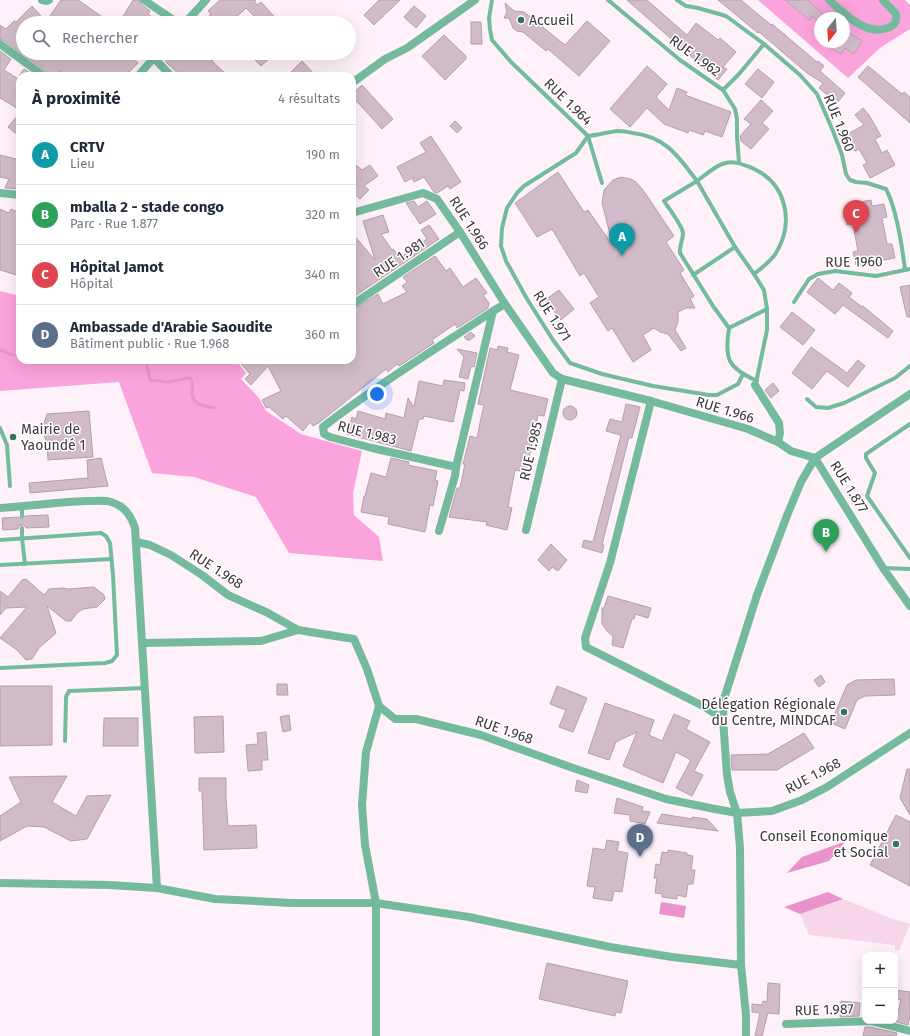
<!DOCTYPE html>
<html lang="fr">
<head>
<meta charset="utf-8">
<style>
  :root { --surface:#fff; --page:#f6f6f7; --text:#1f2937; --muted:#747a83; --line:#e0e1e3; --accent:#37725b }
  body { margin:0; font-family:"Fira Sans",sans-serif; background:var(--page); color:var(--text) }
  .controls { position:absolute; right:12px; bottom:12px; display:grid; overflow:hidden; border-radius:8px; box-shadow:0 4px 16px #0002 }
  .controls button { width:36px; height:36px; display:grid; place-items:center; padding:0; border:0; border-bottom:1px solid var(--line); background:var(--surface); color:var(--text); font:20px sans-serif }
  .compass { position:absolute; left:814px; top:12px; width:36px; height:36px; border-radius:50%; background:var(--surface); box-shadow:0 4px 16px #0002; rotate:197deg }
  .you { position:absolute; left:377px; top:394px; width:14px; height:14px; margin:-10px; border:3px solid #fff; border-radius:50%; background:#1a73e8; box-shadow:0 0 0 6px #1a73e833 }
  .badge { display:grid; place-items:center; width:26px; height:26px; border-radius:50%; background:var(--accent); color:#fff; font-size:13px; font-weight:700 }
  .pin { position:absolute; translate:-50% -33px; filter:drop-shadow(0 1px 2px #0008) }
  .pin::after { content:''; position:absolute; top:21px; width:14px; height:12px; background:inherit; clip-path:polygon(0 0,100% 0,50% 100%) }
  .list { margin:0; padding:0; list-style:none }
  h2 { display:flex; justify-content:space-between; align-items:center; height:52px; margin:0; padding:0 16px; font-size:17px }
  h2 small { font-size:13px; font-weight:400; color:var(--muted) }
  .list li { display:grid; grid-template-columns:26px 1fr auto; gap:12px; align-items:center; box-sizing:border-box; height:60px; padding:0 16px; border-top:1px solid var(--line) }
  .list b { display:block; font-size:15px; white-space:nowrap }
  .list p { margin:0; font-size:13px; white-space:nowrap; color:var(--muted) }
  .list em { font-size:13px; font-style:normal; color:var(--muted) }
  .icon { flex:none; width:22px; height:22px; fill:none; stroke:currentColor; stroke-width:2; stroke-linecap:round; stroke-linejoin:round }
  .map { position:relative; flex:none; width:910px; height:1036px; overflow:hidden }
  .search { position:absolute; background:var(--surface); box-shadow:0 4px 16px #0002; left:16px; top:16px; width:340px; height:44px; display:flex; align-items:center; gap:10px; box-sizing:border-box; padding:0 14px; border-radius:22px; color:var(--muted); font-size:15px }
  .panel { position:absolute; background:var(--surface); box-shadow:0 4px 16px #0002; left:16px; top:72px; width:340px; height:292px; border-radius:12px }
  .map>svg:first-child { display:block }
</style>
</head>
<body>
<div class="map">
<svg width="910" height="1036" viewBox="0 0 910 1036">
  <rect width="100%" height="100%" fill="#fef1f9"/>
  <path fill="#f7d6ea" d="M843,899L893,919L910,924L899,951L895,950V945L809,935L800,914Z"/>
  <g fill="#fba3dc" fill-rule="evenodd">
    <path d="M758,0H792L789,4L809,20L818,9L808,0H905L910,5V29L880,48L848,78ZM822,13L827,18H844V30L862,41L854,54L845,48L841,54L828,46L830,42H820V23L816,19Z"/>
    <path d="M0,291L20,296V360H236L246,373L241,379L259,398L266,411L301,434L362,451L353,493L354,515L379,537L383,561L289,553L256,497L194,477L152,473L119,382L0,391Z"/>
  </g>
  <g fill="#e992cb">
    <path d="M846,841L829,861L787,873L802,857Z"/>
    <path d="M828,892L843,899L800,914L784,907Z"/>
    <path d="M661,902L686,906L684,918L659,914Z"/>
  </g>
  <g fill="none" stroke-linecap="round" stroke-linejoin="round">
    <g stroke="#e992cb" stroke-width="3">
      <path d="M0,350L9,354L20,356"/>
      <path d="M143,360L147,365L150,380L169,382L188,378L191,379C193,384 192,387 192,392C191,405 205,406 214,408"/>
    </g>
  </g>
  <g fill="#d1bbc8" stroke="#b49fac">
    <path d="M61,0H78L111,23H45Z"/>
    <path d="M133,0H139L141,4L150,11L148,14L159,23H119Z"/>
    <path d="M220,0H256L254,1L257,5L261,2L280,23H261L246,8L230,23H201L211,14L208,11Z"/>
    <path d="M379,0H400L374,25L364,15Z"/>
    <path d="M627,0H647L687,35L696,23L718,40L720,38L736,52L723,67L727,69L718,80Z"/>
    <path d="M718,0H741L771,25L772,24L817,62L818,61L824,66L820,71L845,93L837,103L819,88L823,83L807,73L759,32L758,33Z"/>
    <path d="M785,0H808L827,18H820V23L812,16L809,20Z"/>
    <path d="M505,3L514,11L524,12L565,45L587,21L610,41L579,76L548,49L546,51L523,32L517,31L513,28L509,18H504L507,12Z"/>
    <path d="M32,6L42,17L36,23H23V53H127L138,63L125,76H68L60,71L57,76H49L47,72L3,40L0,39V25L6,29L14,21L16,22Z"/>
    <path d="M414,6L426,16L416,28L404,17Z"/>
    <path d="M471,22H481L482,44H471Z"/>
    <path d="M844,30L862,41L854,54L845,48L841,54L821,42H844Z"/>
    <path d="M444,35L466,56V59L445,80L422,56Z"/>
    <path d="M0,51L11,59L4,70L20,80V110L0,98Z"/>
    <path d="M171,53H183L188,58L193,53H198L203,58L209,53L214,58L212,61L228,76H181L166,62V58Z"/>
    <path d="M258,53H266L270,58L261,66L253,58Z"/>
    <path d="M302,61L316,76H296L291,72Z"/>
    <path d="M647,66L667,84L656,97L669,110L677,88L687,92L685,95L731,112L722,137L705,131L703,135L689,130L688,133L664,124L647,108L630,127L610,109Z"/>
    <path d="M868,66L902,94L904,92L910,97V123L858,77Z"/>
    <path d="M24,69L35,76H19Z"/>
    <path d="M758,69L774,82L762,98L745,84Z"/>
    <path d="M362,85L393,119L382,129L352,96V94Z"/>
    <path d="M761,100L773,111L762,123L769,129L751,149L741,141L740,136L751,124L744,119Z"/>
    <path d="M863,108L869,115L881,136L875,139L882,153L887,150L895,165L870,178L863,165L867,163L859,149L855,151L846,135L864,125L855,115Z"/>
    <path d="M20,113V137L8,127Z"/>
    <path d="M455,121L462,128L457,133L450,126Z"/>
    <path d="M431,136L461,182L450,189L448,186L437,193L434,192L424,177L414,182L412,178L405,182L397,167L426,152L420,143Z"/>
    <path d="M0,155L20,160V189L5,188L9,179L0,177Z"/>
    <path d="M352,162L362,170L370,165L378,176L364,186L369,190L360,199L352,192Z"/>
    <path d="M558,172L584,212L588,210L613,246L602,203L604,190L613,180L621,177L631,179L636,182L643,190L674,236L666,242L684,270L680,273L694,296L690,299L695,308H686L678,312V322L675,330L686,348L681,351L668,334L660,332L654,328L643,335L651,350L633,362L612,328L608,331L590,303L599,297L584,273L580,276L552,229L537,237L515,203Z"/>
    <path d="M871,200L872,206L884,204L887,217L882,218L887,244H892L895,258L856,265L853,252L858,251L853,224L847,225L844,210L856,209L855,203Z"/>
    <path d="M414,201L418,207L427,201L436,214L420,224L406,203Z"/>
    <path d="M0,209L9,213L11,209L20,213V276L0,270Z"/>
    <path d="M383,215L389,232L381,234L392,250L393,249L400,258L427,239L421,230L429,225L439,239L352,298V233L375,260L363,221Z"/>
    <path d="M435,256L446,271L450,268L463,287L476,278L487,293L483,295L489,303L488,308L457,328L455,324L432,340L434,343L399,366L397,364L388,372L386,369L320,422L313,426L310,422L303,431L286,416L283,419L269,407L266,408L262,400L281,391L268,366L251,385L245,379L250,374L238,360H352V310L378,294L383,304L407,292L402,286L407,282L403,277Z"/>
    <path d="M818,278L833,290L839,283L852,293L849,297L862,307L863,306L893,331L888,338L843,305L835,314L807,292Z"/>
    <path d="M910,285V317H907L900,287Z"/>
    <path d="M559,290L574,309L561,320L545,300Z"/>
    <path d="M792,312L815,330L803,345L780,327Z"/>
    <path d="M471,332L475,336L470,340H467L464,337Z"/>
    <path d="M498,346L508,348L507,352L519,355L510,390L548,399L544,416L538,415L526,472L515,470L508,507L512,508L507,530L486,525L487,522L449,517L457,488H460L465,464H463L470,436L477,438L480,423L484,405L478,404L490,348L497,350Z"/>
    <path d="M811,347L847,373L858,360L865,366L848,387L827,371L812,389L792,373Z"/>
    <path d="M457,349L477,353L474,367L471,366L468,379L459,377L464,357Z"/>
    <path d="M444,380L465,383L464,391L460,390L453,422L424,416L423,419H419L411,451L347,434L352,417L356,419L358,411L385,419L386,413L404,418L408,398L414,407L419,381L443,386Z"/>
    <path d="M773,383L779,391L771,398L765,390Z"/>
    <path d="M626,404L640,407L632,438L629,437L602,545H604L602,553L582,547L584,540L593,542L621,435L606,431L610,419L622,422Z"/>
    <circle cx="570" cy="413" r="7"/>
    <path d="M89,411L93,457L48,460L47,444L43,431L44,423L47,414Z"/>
    <path d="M101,458L108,486L30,493L29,483L88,478L87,460Z"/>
    <path d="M391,458L409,462L408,465L437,471L435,480L438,481L433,506L430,505L425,532L388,524L389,517L361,512L364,496H365L371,473L386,477Z"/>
    <path d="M48,515L49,527L26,528L24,525H22L19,526L18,529L3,530L2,518L19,517L22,519L25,516Z"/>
    <path d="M551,544L567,560L558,571L552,567L549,571L538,560Z"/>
    <path d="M26,579L44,595L49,589L63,588L68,589L94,587L104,595L105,599L97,607L83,609L77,613L71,621H66L47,606L56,633L39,648L32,659L26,660L17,650L0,638L27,607L6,608L0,615V591L8,597L22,580Z"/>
    <path d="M608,596L651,608L648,618L635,614L634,619H632L623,648L612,645L613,636L607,631L602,624V608H604Z"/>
    <path d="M821,675L825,682L819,687L814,680Z"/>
    <path d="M894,679L895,695L865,696L857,700L845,729L831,723L847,685L856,680Z"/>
    <path d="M277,684H287L288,695H277Z"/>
    <path d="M0,686H52V745L0,746Z"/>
    <path d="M557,686L587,698L573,732L559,727L566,710L550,704Z"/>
    <path d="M605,703L654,720L649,735L662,741L674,714L690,721L686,729L710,742L694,771L703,775L692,796L676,788L691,760L676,752L663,783L623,766L637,732L616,742L609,760L588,753Z"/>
    <path d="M289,715L291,730L283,732L280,717Z"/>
    <path d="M223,716L224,752L195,753L194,717Z"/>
    <path d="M104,718H138V746H103Z"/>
    <path d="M266,732L268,760H262V770L248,771L246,745L258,744L257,733Z"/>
    <path d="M804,733L814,748L777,770H732L731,755L768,754Z"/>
    <path d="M907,769H910V815L900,798Z"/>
    <path d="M67,776L52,802L76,816L87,796L111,795L87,839L71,841L44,827L27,826L0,841V816L21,802L9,777Z"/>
    <path d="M199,778H226V798L228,826L256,825L257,848L204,850L202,791H199Z"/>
    <path d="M577,780L589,785L587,793L575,791Z"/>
    <path d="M617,798L643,807L642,811L650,812L645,824L630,821V815L614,813Z"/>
    <path d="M662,814L692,819V817L707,819L718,831L657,823Z"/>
    <path d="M896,815L910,822V886L870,865Z"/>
    <path d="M607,840L619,842L617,851L628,853L622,892L614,891L612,901L593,898L595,887L587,886L593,848L605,850Z"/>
    <path d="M668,850L687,853V855L693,856L691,870H695L693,884H688L686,897L677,895V899L662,897V894L655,893L657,878H654L656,864L660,865L662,852L668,853Z"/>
    <path d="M547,963L628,981L621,1013L616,1012L615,1016L539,999Z"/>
    <path d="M768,983L780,984L779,1014L768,1013L762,1036H755L760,1013L752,1012V1004L762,1005L763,1001L767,1002Z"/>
    <path d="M895,990L910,992V1016L908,1025L893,1021H896L901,1000L895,999Z"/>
    <path d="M841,1001L860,1003L859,1016L840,1017Z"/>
    <path d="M865,1027H870L897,1033L896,1036H863Z"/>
  </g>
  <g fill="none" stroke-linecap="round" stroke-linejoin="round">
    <g stroke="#74bb9e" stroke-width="4">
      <path d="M492,0L489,18L490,29L492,40L511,62L588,136C598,135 608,132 618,131C623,131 628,132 633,133C666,137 678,156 697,181L664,201C669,209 682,225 683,233C683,240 679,246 680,253L713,306L729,328C724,359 728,368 757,381"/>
      <path d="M608,0L680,60L723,90L739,74L764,44"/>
      <path d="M677,0L686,6L698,8L726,16L764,44L800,75L817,94L833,131L842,155L846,174L850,180L856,182L867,183L886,189C897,210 902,245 905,270L910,269"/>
      <path d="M723,90L735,109L737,119V137L739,162"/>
      <path d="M588,136L576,153L524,186L517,193L507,208L502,228L501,246L506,261L527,299L553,340L570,363L602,374L653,386L709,395H717L738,384L743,374"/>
      <path d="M588,136L602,183"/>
      <path d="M754,274C762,268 771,261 776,253C795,221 786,183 752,168C742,164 733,160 722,164C714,167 704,176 697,181L735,247L754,274L764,290L767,309V330L756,383"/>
      <path d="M693,275L735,247"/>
      <path d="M794,302L809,279L818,274L835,271L876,276L905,270"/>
      <path d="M729,328L767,309"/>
      <path d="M807,399L816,407L828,408L844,403L895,378L910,366"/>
      <path d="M910,424L866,454V458L875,473L867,496L910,558"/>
      <path d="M0,428L7,445L10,486"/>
      <path d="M22,516V507"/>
      <path d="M22,528V538L25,564"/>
      <path d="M0,540L101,533L106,536L110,543L113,575L117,655L112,661L105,663L0,668"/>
      <path d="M0,565L111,559"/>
      <path d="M884,568L910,569"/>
      <path d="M65,741L66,701V697L69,691L145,688"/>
    </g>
    <g stroke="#74bb9e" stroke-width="8">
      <path d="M42,0L47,1L49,0"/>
      <path d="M144,0L178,23"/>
      <path d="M829,0C844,13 867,38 890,27C895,25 897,20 896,14L883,0"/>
      <path d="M185,23L206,0"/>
      <path d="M0,44L44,76"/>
      <path d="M154,58L171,76"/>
      <path d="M138,76L158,53"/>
      <path d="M352,83L385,59L407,48L475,0"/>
      <path d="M0,193L20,195"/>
      <path d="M352,213L423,193L437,199L460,232L505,304L553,373L562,379L651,401L748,429L778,442L791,451L815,458"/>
      <path d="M352,305L460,232"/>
      <path d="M493,311L456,467L372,448L330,437L324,434L323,427C377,385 436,349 493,311L505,304"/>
      <path d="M755,385L779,423L780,433L778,442"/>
      <path d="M651,401L610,563L585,638L586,647L703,706L723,719"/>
      <path d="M815,458L883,568L910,606"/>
      <path d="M0,508C29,506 58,502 87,501C94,501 104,500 111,502C125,506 131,516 135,528L157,888"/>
      <path d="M526,530L562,379"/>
      <path d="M439,531L455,476L456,467"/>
      <path d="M136,542L150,545L171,555L202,575L228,595L268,613L298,630L354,639L367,669L379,706L395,719H416L481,735L573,768L666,799L715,809L737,813L772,811L802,800L827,787L910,733"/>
      <path d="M143,643L261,641L298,630"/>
      <path d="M0,883L109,885L157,888L215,899L236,900L292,903H376L469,917L610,947L672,957L741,965"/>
      <path d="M786,1024L871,1021L910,1031"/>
      <path d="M376,1036V903L365,845L362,805L366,752L379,706"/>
      <path d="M746,1036V1015L741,965L740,848L737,813L730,792L727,775L723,719L724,699L757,595L788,513L801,482L815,458L910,394"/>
    </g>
  </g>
  <g fill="#37725b" stroke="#fff" stroke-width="1.5">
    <circle cx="521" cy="20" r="4"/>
    <circle cx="13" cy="437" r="4"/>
    <circle cx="844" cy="712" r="4"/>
    <circle cx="896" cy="844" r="4"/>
  </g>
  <g text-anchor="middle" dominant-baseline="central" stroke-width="3" stroke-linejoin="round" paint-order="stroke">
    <g font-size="14" fill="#3f363c" stroke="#fff" text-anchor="start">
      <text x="529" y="20">Accueil</text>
      <text x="21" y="429">Mairie de<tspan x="21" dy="16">Yaoundé 1</tspan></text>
      <text x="836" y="704" text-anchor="end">Délégation Régionale<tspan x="836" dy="16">du Centre, MINDCAF</tspan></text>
      <text x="888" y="836" text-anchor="end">Conseil Economique<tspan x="888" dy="16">et Social</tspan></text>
    </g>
    <g font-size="14" fill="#3f363c" stroke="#fff">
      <text transform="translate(695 56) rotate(36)">RUE 1.962</text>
      <text transform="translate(568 102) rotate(44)">RUE 1.964</text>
      <text transform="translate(839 123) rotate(68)">RUE 1.960</text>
      <text transform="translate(469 223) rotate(57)">RUE 1.966</text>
      <text transform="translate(399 258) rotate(-34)">RUE 1.981</text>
      <text transform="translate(854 262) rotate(-1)">RUE 1960</text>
      <text transform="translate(552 316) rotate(57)">RUE 1.971</text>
      <text transform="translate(725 410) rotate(17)">RUE 1.966</text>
      <text transform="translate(367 433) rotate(14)">RUE 1.983</text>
      <text transform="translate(531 451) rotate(-77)">RUE 1.985</text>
      <text transform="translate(849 487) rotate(58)">RUE 1.877</text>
      <text transform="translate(216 569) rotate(33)">RUE 1.968</text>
      <text transform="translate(504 730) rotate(19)">RUE 1.968</text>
      <text transform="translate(813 776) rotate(-28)">RUE 1.968</text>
      <text transform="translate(824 1010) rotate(-2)">RUE 1.987</text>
    </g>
  </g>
</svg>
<div class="controls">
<button>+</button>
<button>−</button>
</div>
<svg class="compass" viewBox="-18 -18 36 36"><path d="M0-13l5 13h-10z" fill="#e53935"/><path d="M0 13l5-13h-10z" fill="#747a83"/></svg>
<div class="you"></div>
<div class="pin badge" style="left:622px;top:256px;background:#0f9aa8">A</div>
<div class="pin badge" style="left:826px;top:552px;background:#2e9e5b">B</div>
<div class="pin badge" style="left:856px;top:233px;background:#e0444e">C</div>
<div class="pin badge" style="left:640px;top:857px;background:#5c6f8a">D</div>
<div class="search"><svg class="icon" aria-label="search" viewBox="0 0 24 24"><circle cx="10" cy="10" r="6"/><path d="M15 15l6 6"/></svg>Rechercher</div>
<section class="panel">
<h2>À proximité<small>4 résultats</small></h2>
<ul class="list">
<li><span class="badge" style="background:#0f9aa8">A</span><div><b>CRTV</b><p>Lieu</p></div><em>190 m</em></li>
<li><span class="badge" style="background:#2e9e5b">B</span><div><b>mballa 2 - stade congo</b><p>Parc · Rue 1.877</p></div><em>320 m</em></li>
<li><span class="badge" style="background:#e0444e">C</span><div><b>Hôpital Jamot</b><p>Hôpital</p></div><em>340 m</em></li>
<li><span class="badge" style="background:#5c6f8a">D</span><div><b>Ambassade d'Arabie Saoudite</b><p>Bâtiment public · Rue 1.968</p></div><em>360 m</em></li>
</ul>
</section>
</div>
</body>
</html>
